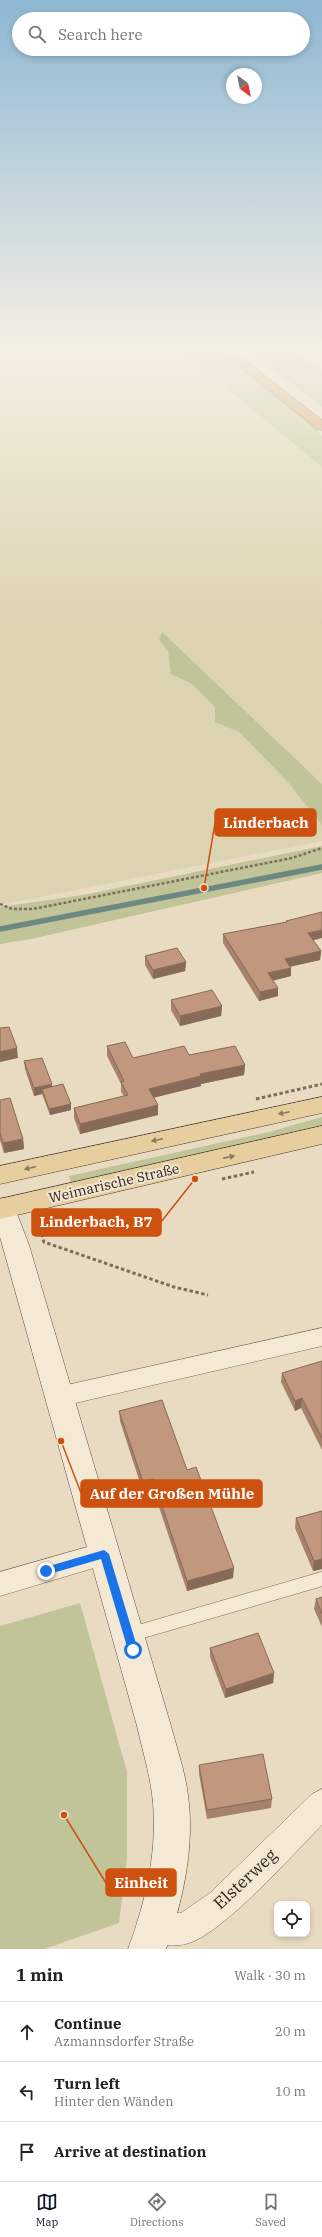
<!DOCTYPE html>
<html lang="en">
<head>
<meta charset="utf-8">
<style>
  :root { --surface:#fff; --page:#f6f6f6; --text:#222; --muted:#767676; --line:#e0e0e0; --accent:#111827 }
  body { margin:0; font-family:"IBM Plex Serif",serif; background:var(--page); color:var(--text) }
  .controls { position:absolute; right:12px; bottom:12px; display:grid; overflow:hidden; border-radius:8px; box-shadow:0 2px 6px #0003 }
  .controls button { width:36px; height:36px; display:grid; place-items:center; padding:0; border:0; border-bottom:1px solid var(--line); background:var(--surface); color:var(--text); font:20px sans-serif }
  .compass { position:absolute; left:226px; top:68px; width:36px; height:36px; border-radius:50%; background:var(--surface); box-shadow:0 2px 6px #0003; rotate:148deg }
  .stop { position:absolute; width:12px; height:12px; margin:-9px; border:3px solid #1a73e8; border-radius:50%; background:#fff }
  .stop.end { background:#1a73e8; border-color:#fff; box-shadow:0 1px 4px #0008 }
  .list { margin:0; padding:0; list-style:none }
  h2 { display:flex; justify-content:space-between; align-items:center; height:52px; margin:0; padding:0 16px; font-size:17px }
  h2 small { font-size:13px; font-weight:400; color:var(--muted) }
  .list li { display:grid; grid-template-columns:26px 1fr auto; gap:12px; align-items:center; box-sizing:border-box; height:60px; padding:0 16px; border-top:1px solid var(--line) }
  .list b { display:block; font-size:15px; white-space:nowrap }
  .list p { margin:0; font-size:13px; white-space:nowrap; color:var(--muted) }
  .list em { font-size:13px; font-style:normal; color:var(--muted) }
  .icon { flex:none; width:22px; height:22px; fill:none; stroke:currentColor; stroke-width:2; stroke-linecap:round; stroke-linejoin:round }
  .map { position:relative; flex:none; width:322px; height:1949px; overflow:hidden }
  .search { position:absolute; background:var(--surface); box-shadow:0 2px 6px #0003; left:12px; right:12px; top:12px; height:44px; display:flex; align-items:center; gap:10px; box-sizing:border-box; padding:0 14px; border-radius:22px; color:var(--muted); font-size:15px }
  .sheet { height:232px; background:var(--surface) }
  nav { display:flex; justify-content:space-around; align-items:center; box-sizing:border-box; height:56px; border-top:1px solid var(--line); background:var(--surface); font-size:11px; color:var(--muted) }
  nav a { display:grid; justify-items:center; gap:2px }
  nav .on { color:var(--accent) }
  .map>svg:first-child { display:block }
</style>
</head>
<body>
<div class="map">
<svg width="322" height="1949" viewBox="0 0 322 1949">
  <rect width="100%" height="100%" fill="#e8dbc2"/>
  <path fill="#dcd4b1" d="M0,349H179L322,467V784L162,632L159,640L168,651L171,674L192,684L216,707L215,722L239,732L287,781L322,825V841L0,905Z"/>
  <g fill="#c1c498">
    <path d="M179,349H216L315,428L322,436V467Z"/>
    <path d="M247,349H292L322,371V407Z"/>
    <path d="M162,632L322,784V825L287,781L239,732L215,722V707L192,684L171,674L168,651L159,640Z"/>
    <path d="M322,846V873L31,939L0,944V907L83,895Z"/>
    <path d="M322,1117V1125L71,1183L69,1176L269,1132Z"/>
    <path d="M80,1603L127,1772V1858L119,1923L44,1949H0V1626Z"/>
  </g>
  <g fill="none" stroke-linecap="round" stroke-linejoin="round">
    <path stroke="#6d8880" stroke-width="5.5" d="M0,929L322,867"/>
    <defs>
      <path id="lane" d="M132,1634L322,1579"/>
      <g id="street">
        <path d="M322,1328V1346L58,1407L50,1404L46,1397L50,1390L58,1387Z"/>
        <path d="M105,1542L114,1546L118,1554L114,1562L0,1596V1572Z"/>
        <path d="M322,1789V1825C294,1853 221,1936 186,1944C173,1947 156,1945 144,1940L139,1929L144,1918L155,1913H181L210,1893L312,1794Z"/>
      </g>
      <path id="secondary" d="M3,1198L12,1201L29,1245L171,1726C177,1749 185,1771 188,1795C195,1846 183,1901 166,1949H128C146,1901 159,1846 152,1794C149,1771 142,1749 137,1726L0,1237V1199Z"/>
      <g id="primary">
        <path d="M322,1097V1113L0,1184V1166Z"/>
        <path d="M322,1126V1144L0,1219V1199Z"/>
      </g>
      <path id="highway" d="M218,349H231L322,420V430L317,429Z"/>
    </defs>
    <use href="#lane" stroke="#7f6d5c" stroke-width="15"/>
    <use href="#street" stroke="#7f6d5c" stroke-width="1"/>
    <use href="#secondary" stroke="#614f3f" stroke-width="1"/>
    <use href="#primary" stroke="#4e3d30" stroke-width="1"/>
    <use href="#highway" stroke="#4e3d30" stroke-width="1"/>
    <path stroke="#7f6d5c" stroke-width="2.5" stroke-dasharray="3 2" stroke-linecap="butt" d="M0,904L12,909H33L292,858L322,848"/>
    <g stroke="#7f6d5c" stroke-width="3" stroke-dasharray="3.5 2.5" stroke-linecap="butt">
      <path d="M256,1099L322,1084"/>
      <path d="M222,1179L254,1172"/>
      <path d="M40,1228L44,1242L174,1287L208,1295"/>
      <path d="M34,1230L65,1216"/>
    </g>
    <use href="#lane" stroke="#f4e9d4" stroke-width="14"/>
    <use href="#street" fill="#f4e9d4" fill-rule="evenodd"/>
    <use href="#secondary" fill="#f4e9d4" fill-rule="evenodd"/>
    <use href="#primary" fill="#e7ce9e" fill-rule="evenodd"/>
    <use href="#highway" fill="#ce985d" fill-rule="evenodd"/>
  </g>
  <g fill="#a6826c">
    <path d="M286,921L313,940L321,951L320,960L290,966L291,968V976L273,980L278,996L259,1001L223,943V934L286,922Z"/>
    <path d="M145,956L186,962L185,971L153,979L145,965Z"/>
    <path d="M171,1000L222,1006L221,1016L180,1026L171,1010Z"/>
    <path d="M107,1046L133,1058L189,1055L245,1065L244,1075L201,1084V1086L154,1097L158,1105V1115L80,1134L74,1118V1108L124,1096L121,1092V1084L107,1056Z"/>
    <path d="M24,1061L52,1087L71,1110L50,1115L42,1094L34,1096L25,1069Z"/>
    <path d="M0,1100L23,1139L24,1149L4,1153L0,1140Z"/>
    <path d="M322,1361V1450L301,1408L295,1411L281,1382L282,1373Z"/>
    <path d="M119,1411L187,1470L233,1578L187,1591L153,1489L143,1492L120,1421Z"/>
    <path d="M322,1511V1569L313,1571L295,1528L296,1518Z"/>
    <path d="M322,1597V1627L314,1609L316,1599Z"/>
    <path d="M210,1648L274,1673L273,1683L225,1698L210,1657Z"/>
    <path d="M199,1765L272,1799L271,1808L207,1819L199,1774Z"/>
  </g>
  <g fill="#876a58">
    <path d="M322,930V938L307,942L308,933Z"/>
    <path d="M321,951L320,960L285,968V959Z"/>
    <path d="M186,962L185,971L153,979V970Z"/>
    <path d="M291,968V976L268,982V973Z"/>
    <path d="M278,988V996L259,1001L260,992Z"/>
    <path d="M222,1006L221,1016L180,1026V1016Z"/>
    <path d="M17,1048L18,1058L0,1062V1052Z"/>
    <path d="M245,1065L244,1075L201,1084V1086L149,1099V1089L200,1074Z"/>
    <path d="M52,1084L53,1092L42,1089V1094L34,1096V1088Z"/>
    <path d="M71,1104V1110L50,1115L49,1109Z"/>
    <path d="M158,1105V1115L80,1134V1124Z"/>
    <path d="M23,1139L24,1149L4,1153L3,1143Z"/>
    <path d="M302,1398L301,1408L295,1411V1401Z"/>
    <path d="M153,1479V1489L143,1492V1482Z"/>
    <path d="M322,1559V1569L313,1571L314,1561Z"/>
    <path d="M234,1568L233,1578L187,1591V1581Z"/>
    <path d="M274,1673L273,1683L225,1698L226,1689Z"/>
  </g>
  <g fill="#c1977d" stroke="#876a58">
    <path d="M322,912V930L308,933L321,951L285,959L291,968L268,973L278,988L260,992L223,934L287,922L286,921Z"/>
    <path d="M177,948L186,962L153,970L145,956Z"/>
    <path d="M212,990L222,1006L180,1016L171,1000Z"/>
    <path d="M9,1027L17,1048L0,1052V1028Z"/>
    <path d="M125,1042L133,1058L184,1046L189,1055L235,1046L245,1065L200,1074L201,1076L149,1089L158,1105L80,1124L74,1108L128,1095L121,1082L124,1081L107,1046Z"/>
    <path d="M42,1058L52,1084L34,1088L24,1061Z"/>
    <path d="M63,1084L71,1104L49,1109L42,1089Z"/>
    <path d="M10,1098L23,1139L3,1143L0,1133V1100Z"/>
    <path d="M322,1361V1438L302,1398L295,1401L282,1373Z"/>
    <path d="M162,1400L187,1470L196,1467L234,1568L187,1581L153,1479L143,1482L119,1411Z"/>
    <path d="M322,1511V1559L314,1561L296,1518Z"/>
    <path d="M322,1597V1614L316,1599Z"/>
    <path d="M258,1633L274,1673L226,1689L210,1648Z"/>
    <path d="M263,1754L272,1799L207,1810L199,1765Z"/>
  </g>
  <defs><path id="oneway-solid" d="M-6-.8H1V-3.2L6.5 0L1 3.2V.8H-6Z"/></defs>
  <g fill="#8c7a5e">
    <use href="#oneway-solid" transform="translate(284 1113) rotate(168)"/>
    <use href="#oneway-solid" transform="translate(157 1140) rotate(168)"/>
    <use href="#oneway-solid" transform="translate(229 1157) rotate(-13)"/>
    <use href="#oneway-solid" transform="translate(30 1168) rotate(167)"/>
  </g>
  <linearGradient id="sky" x2="0" y2="1"><stop stop-color="#8db7d3"/><stop offset="0.56" stop-color="#f5efe4"/><stop offset="1" stop-color="#f5efe4" stop-opacity="0"/></linearGradient>
  <rect width="322" height="622" fill="url(#sky)"/>
  <path fill="#1a73e8" d="M104,1550L109,1554L138,1650L133,1655L128,1650L101,1559L46,1575L41,1571L46,1567Z"/>
  <g text-anchor="middle" dominant-baseline="central" stroke-width="4" stroke-linejoin="round" paint-order="stroke">
    <g font-size="14" fill="#31271e" stroke="#f0e6d1">
      <text transform="translate(114 1183) rotate(-13)">Weimarische Straße</text>
    </g>
    <g font-size="17" fill="#31271e" stroke="#f0e6d1">
      <text transform="translate(245 1879) rotate(-43)">Elsterweg</text>
    </g>
  </g>
  <path fill="none" stroke="#cd520f" stroke-width="1.5" d="M204 888L215 823M195 1179L161 1222M61 1441L81 1493M64 1815L106 1883"/>
  <g fill="#cd520f" stroke="#f0e6d1" stroke-width="1.5">
    <circle cx="204" cy="888" r="4"/>
    <circle cx="195" cy="1179" r="4"/>
    <circle cx="61" cy="1441" r="4"/>
    <circle cx="64" cy="1815" r="4"/>
  </g>
  <g fill="#cd520f" stroke="#cd520f" stroke-width="1.5">
    <rect x="215" y="809" width="101" height="27" rx="4"/>
    <rect x="32" y="1209" width="129" height="27" rx="4"/>
    <rect x="81" y="1480" width="181" height="27" rx="4"/>
    <rect x="106" y="1869" width="70" height="27" rx="4"/>
  </g>
  <g font-size="15" text-anchor="middle" font-weight="bold" fill="#fff">
    <text x="266" y="828">Linderbach</text>
    <text x="96" y="1227">Linderbach, B7</text>
    <text x="172" y="1499">Auf der Großen Mühle</text>
    <text x="141" y="1888">Einheit</text>
  </g>
</svg>
<div class="controls">
<button><svg class="icon" aria-label="locate" viewBox="0 0 24 24"><circle cx="12" cy="12" r="6"/><path d="M12 2v4M12 18v4M2 12h4M18 12h4"/></svg></button>
</div>
<svg class="compass" viewBox="-18 -18 36 36"><path d="M0-13l5 13h-10z" fill="#e53935"/><path d="M0 13l5-13h-10z" fill="#767676"/></svg>
<div class="stop" style="left:133px;top:1650px"></div>
<div class="stop end" style="left:46px;top:1571px"></div>
<div class="search"><svg class="icon" aria-label="search" viewBox="0 0 24 24"><circle cx="10" cy="10" r="6"/><path d="M15 15l6 6"/></svg>Search here</div>
</div>
<section class="sheet">
<h2>1 min<small>Walk · 30 m</small></h2>
<ul class="list">
<li><svg class="icon" aria-label="ahead" viewBox="0 0 24 24"><path d="M12 20V5M6 11l6-6 6 6"/></svg><div><b>Continue</b><p>Azmannsdorfer Straße</p></div><em>20 m</em></li>
<li><svg class="icon" aria-label="left" viewBox="0 0 24 24"><path d="M17 20v-9H6M10 6l-5 5 5 5"/></svg><div><b>Turn left</b><p>Hinter den Wänden</p></div><em>10 m</em></li>
<li><svg class="icon" aria-label="arrive" viewBox="0 0 24 24"><path d="M6 21V4h12l-3 4 3 4H6"/></svg><div><b>Arrive at destination</b></div></li>
</ul>
</section>
<nav>
<a class="on"><svg class="icon" aria-label="map" viewBox="0 0 24 24"><path d="M3 6l6-2 6 2 6-2v14l-6 2-6-2-6 2zM9 4v14M15 6v14"/></svg>Map</a>
<a><svg class="icon" aria-label="directions" viewBox="0 0 24 24"><path d="M12 3l9 9-9 9-9-9zM9 14v-3h6M13 9l2 2-2 2"/></svg>Directions</a>
<a><svg class="icon" aria-label="saved" viewBox="0 0 24 24"><path d="M7 4h10v16l-5-4-5 4z"/></svg>Saved</a>
</nav>
</body>
</html>
